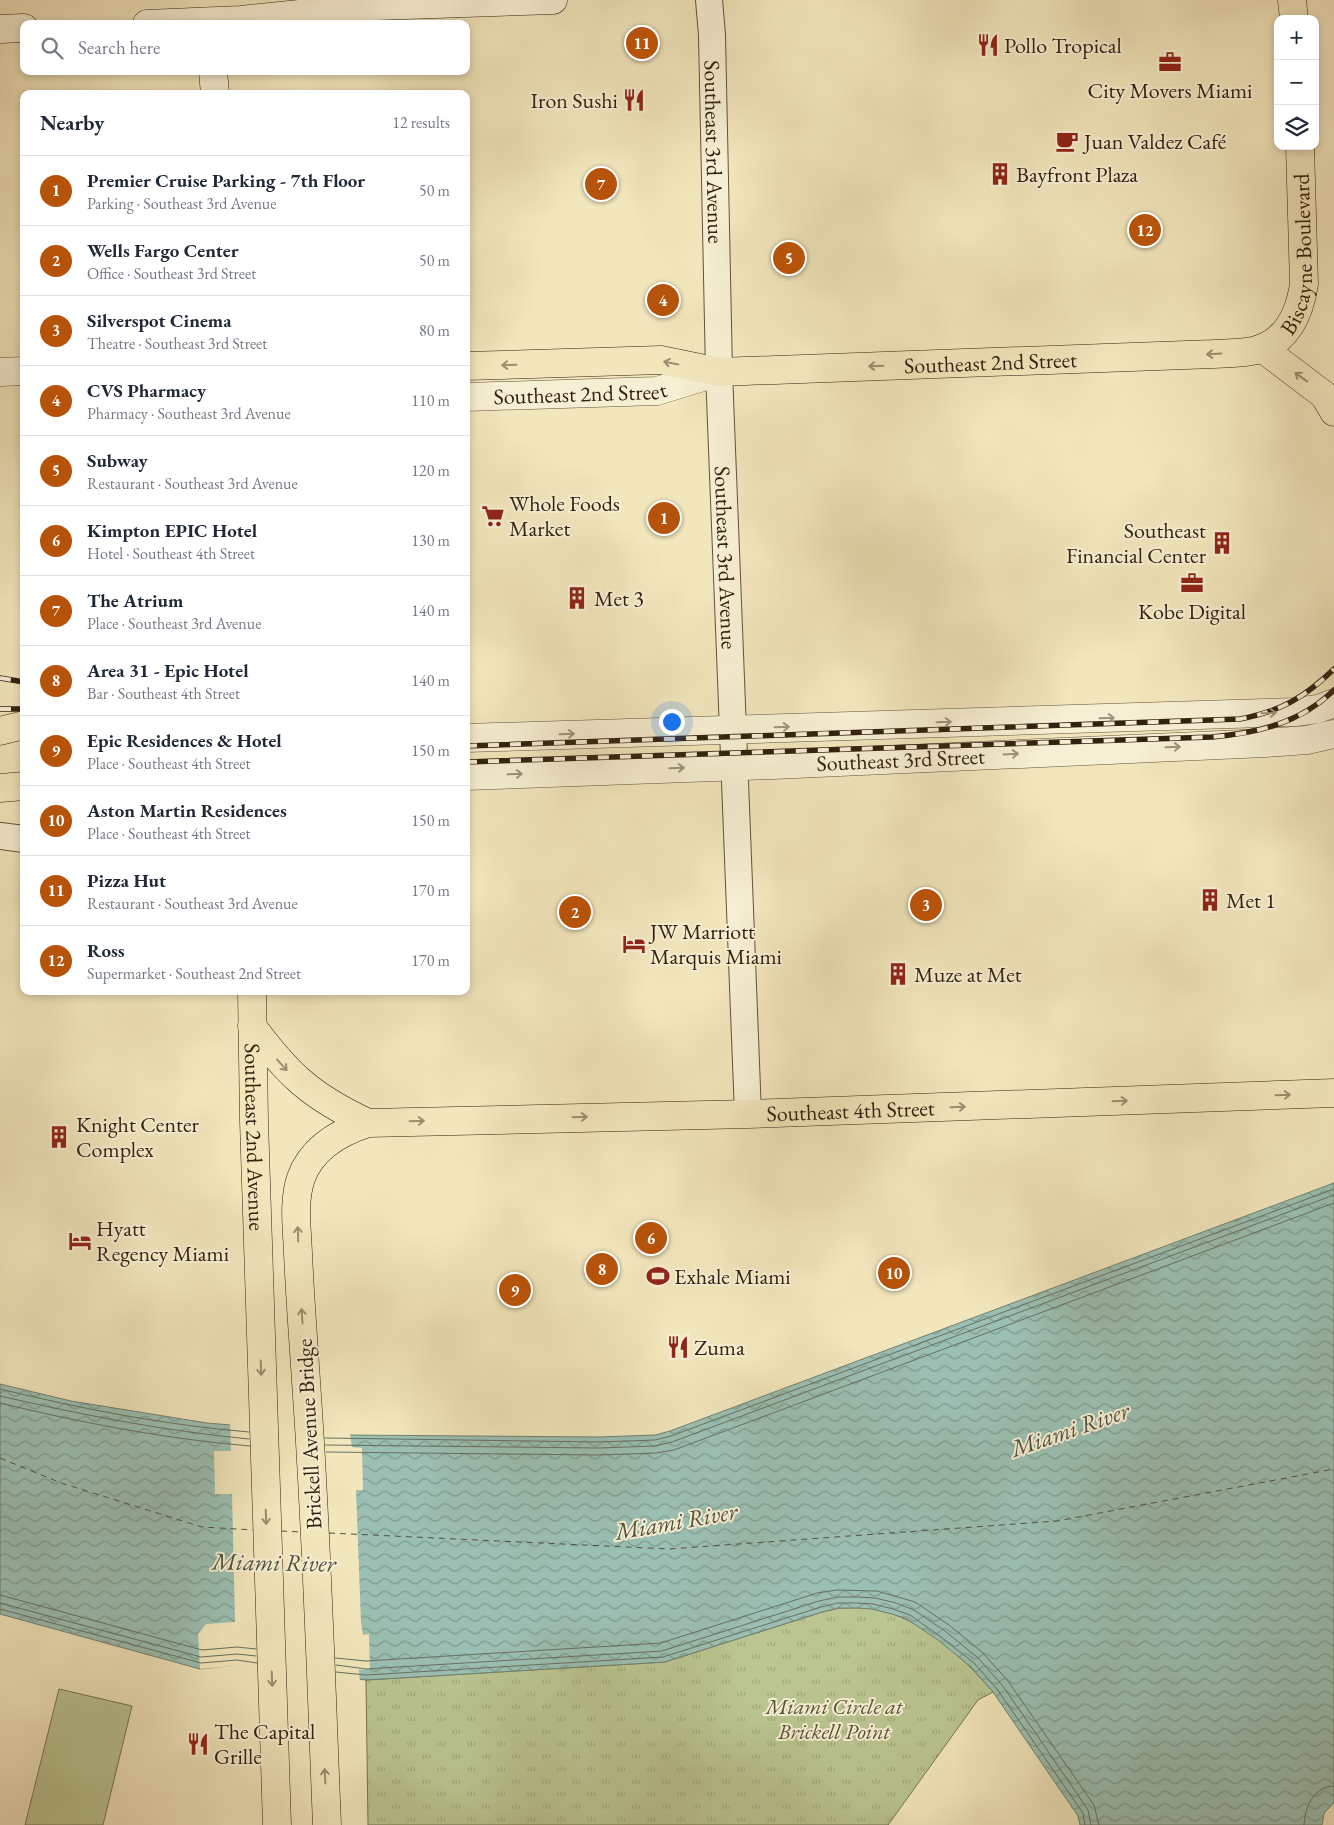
<!DOCTYPE html>
<html lang="en">
<head>
<meta charset="utf-8">
<style>
  :root { --surface:#fff; --page:#f6f6f7; --text:#1f2937; --muted:#747a83; --line:#e0e1e3; --accent:#b45309 }
  body { margin:0; font-family:"EB Garamond",serif; background:var(--page); color:var(--text) }
  .controls { position:absolute; right:15px; top:15px; display:grid; overflow:hidden; border-radius:10px; box-shadow:0 2px 8px #0003 }
  .controls button { width:45px; height:45px; display:grid; place-items:center; padding:0; border:0; border-bottom:1px solid var(--line); background:var(--surface); color:var(--text); font:25px sans-serif }
  .you { position:absolute; left:671px; top:721px; width:18px; height:18px; margin:-12px; border:4px solid #fff; border-radius:50%; background:#1a73e8; box-shadow:0 0 0 8px #1a73e833 }
  .badge { display:grid; place-items:center; width:32px; height:32px; border-radius:50%; background:var(--accent); color:#fff; font-size:16px; font-weight:700 }
  .pin { position:absolute; translate:-50% -50%; border:2px solid #fff; box-shadow:0 1px 5px #0006 }
  .list { margin:0; padding:0; list-style:none }
  h2 { display:flex; justify-content:space-between; align-items:center; height:65px; margin:0; padding:0 20px; font-size:21px }
  h2 small { font-size:16px; font-weight:400; color:var(--muted) }
  .list li { display:grid; grid-template-columns:32px 1fr auto; gap:15px; align-items:center; box-sizing:border-box; height:70px; padding:0 20px; border-top:1px solid var(--line) }
  .list b { display:block; font-size:19px; white-space:nowrap }
  .list p { margin:0; font-size:16px; white-space:nowrap; color:var(--muted) }
  .list em { font-size:16px; font-style:normal; color:var(--muted) }
  .icon { flex:none; width:28px; height:28px; fill:none; stroke:currentColor; stroke-width:2; stroke-linecap:round; stroke-linejoin:round }
  .map { position:relative; flex:none; width:1334px; height:1825px; overflow:hidden }
  .search { position:absolute; background:var(--surface); box-shadow:0 2px 8px #0003; left:20px; top:20px; width:450px; height:55px; display:flex; align-items:center; gap:12px; box-sizing:border-box; padding:0 18px; border-radius:10px; color:var(--muted); font-size:19px }
  .panel { position:absolute; background:var(--surface); box-shadow:0 2px 8px #0003; left:20px; top:90px; width:450px; height:905px; border-radius:10px }
  .map>svg:first-child { display:block }
</style>
</head>
<body>
<div class="map">
<svg width="1334" height="1825" viewBox="0 0 1334 1825">
  <defs>
    <pattern id="park-tufts" width="24" height="20" patternUnits="userSpaceOnUse" patternTransform="scale(1.25)"><rect width="24" height="20" fill="#bac591"/><path d="M3 7l-1-3M5 7V3M7 7l1-3M15 17l-1-3M17 17v-4M19 17l1-3" fill="none" stroke="#a0a97c"/></pattern>
    <pattern id="water-waves" width="16" height="10" patternUnits="userSpaceOnUse" patternTransform="scale(1.25)"><rect width="16" height="10" fill="#9bbfb2"/><path d="M0 5q4-4 8 0t8 0" fill="none" stroke="#7f9b8f"/></pattern>
  </defs>
  <rect width="100%" height="100%" fill="#f2e6bc"/>
  <filter id="stains"><feTurbulence type="fractalNoise" baseFrequency=".004" numOctaves="4"/><feColorMatrix values="0 0 0 0 .2 0 0 0 0 .09 0 0 0 0 .02 0 0 0 .5 -.17"/></filter>
  <radialGradient id="worn" r=".72"><stop offset=".6" stop-color="#630" stop-opacity="0"/><stop offset="1" stop-color="#630" stop-opacity=".3"/></radialGradient>
  <path fill="url(#park-tufts)" stroke="#767350" d="M839,1608C850,1608 862,1607 874,1609C922,1618 962,1656 993,1692L978,1700L888,1825H368L366,1680L665,1662L822,1612Z"/>
  <path fill="#bac591" stroke="#767350" d="M59,1689L132,1706L103,1825H25Z"/>
  <path fill="url(#water-waves)" stroke="#718071" d="M1334,1183V1803L1324,1813L1322,1825H1080L1078,1816L993,1692L971,1667L938,1640L907,1619L892,1614L872,1609L857,1608H839L822,1612L665,1662L366,1680L238,1665L200,1669L0,1614V1384L71,1401L207,1423L348,1435L599,1437L655,1435L670,1431Z"/>
  <path fill="#f2e6bc" d="M230,1423L350,1432L352,1447L362,1448L363,1490H356L361,1622L363,1635L369,1634L370,1669L359,1670L360,1682L238,1668L237,1666L200,1669L198,1634L206,1624L235,1622L232,1494H215L214,1451H231Z"/>
  <g fill="none" stroke-linecap="round" stroke-linejoin="round">
    <g stroke="#667060" stroke-width="1">
      <path d="M0,1389C82,1409 165,1425 249,1432"/>
      <path d="M0,1396C82,1415 165,1431 249,1439"/>
      <path d="M0,1403C82,1423 166,1439 250,1446"/>
      <path d="M325,1438L599,1442L655,1440L671,1436L1334,1189"/>
      <path d="M325,1445L599,1448L655,1446L672,1442L1334,1195"/>
      <path d="M326,1452L599,1455L656,1453L674,1450L1334,1203"/>
      <path d="M0,1595L202,1650L237,1647L256,1649"/>
      <path d="M0,1603L201,1657L237,1654L256,1656"/>
      <path d="M0,1609L201,1663L237,1660L257,1663"/>
      <path d="M335,1658L366,1661L661,1643L817,1593L837,1590L877,1591L915,1602L949,1625L983,1653L1008,1681L1094,1805L1099,1825"/>
      <path d="M336,1665L366,1669L662,1651L819,1601L838,1597H857L875,1598L896,1603L914,1610L945,1631L978,1658L1002,1685L1039,1738L1088,1810L1091,1825"/>
      <path d="M336,1672L366,1675L663,1657L821,1607L838,1603H857L873,1604L893,1609L910,1615L941,1637L974,1663L997,1689L1083,1813L1085,1825"/>
      <path d="M1304,1825C1305,1807 1313,1787 1334,1786"/>
    </g>
    <g stroke="#525040" stroke-width="1" stroke-dasharray="6 5" stroke-linecap="butt">
      <path d="M0,1458L61,1483L202,1527L255,1530"/>
      <path d="M281,1531L302,1532"/>
      <path d="M329,1533L669,1549L1057,1521L1334,1469"/>
    </g>
    <defs>
      <g id="minor">
        <path id="s1" d="M709,0L712,35L719,372L748,1114"/>
        <path d="M0,836L24,839"/>
      </g>
      <g id="tertiary">
        <path d="M0,372L24,371"/>
        <path id="s2" d="M466,397L657,391L719,372"/>
        <path d="M466,738L1295,712L1318,709L1334,703"/>
        <path id="s3" d="M466,776L773,765L1265,743L1307,740L1334,734"/>
      </g>
      <g id="secondary">
        <path d="M147,24L241,20L376,6L553,0"/>
        <path d="M0,29L24,28"/>
        <path d="M213,71L215,94"/>
      </g>
      <g id="primary">
        <path d="M1292,0L1294,19"/>
        <path d="M1262,348L1324,395L1334,412"/>
        <path id="s4" d="M466,366L661,360L719,372L1213,354C1229,353 1245,354 1260,349C1289,339 1300,311 1304,284L1300,146"/>
        <path id="s5" d="M252,991L254,1121L277,1825"/>
        <path d="M252,1026C288,1075 312,1097 368,1123"/>
        <path id="s6" d="M327,1825C321,1682 317,1539 307,1396C304,1348 300,1300 298,1253C297,1229 293,1201 301,1178C312,1147 340,1132 368,1123L748,1114L1334,1093"/>
      </g>
      <g id="motorway">
        <path d="M0,731L24,725"/>
        <path d="M0,788L24,786"/>
      </g>
    </defs>
    <use href="#minor" stroke="#62523a" stroke-width="28"/>
    <use href="#tertiary" stroke="#62523a" stroke-width="29"/>
    <use href="#secondary" stroke="#32210f" stroke-width="29"/>
    <use href="#primary" stroke="#32210f" stroke-width="29"/>
    <use href="#motorway" stroke="#32210f" stroke-width="29"/>
    <use href="#minor" stroke="#f7efd3" stroke-width="26"/>
    <use href="#tertiary" stroke="#f7efd3" stroke-width="28"/>
    <use href="#secondary" stroke="#f7efd3" stroke-width="28"/>
    <use href="#primary" stroke="#f2e6bc" stroke-width="28"/>
    <use href="#motorway" stroke="#f2e6bc" stroke-width="28"/>
    <defs>
      <g id="rail">
        <path d="M0,678L24,682"/>
        <path d="M0,709H24"/>
        <path d="M466,746L1240,719C1281,711 1304,698 1334,669"/>
        <path d="M466,762L1212,737C1257,733 1301,723 1334,690"/>
      </g>
    </defs>
    <use href="#rail" stroke="#32210f" stroke-width="5.5"/>
    <use href="#rail" stroke="#f7efd3" stroke-width="4" stroke-dasharray="11" stroke-linecap="butt"/>
  </g>
  <defs><path id="oneway-shaft" d="M-6 0H5M1.5-3L5.5 0L1.5 3" fill="none" stroke-width="1.6" stroke-linecap="round" stroke-linejoin="round" transform="scale(1.25)"/></defs>
  <g stroke="#9c8d6e">
    <use href="#oneway-shaft" transform="translate(1214 354) rotate(177)"/>
    <use href="#oneway-shaft" transform="translate(671 363) rotate(-168)"/>
    <use href="#oneway-shaft" transform="translate(509 365) rotate(178)"/>
    <use href="#oneway-shaft" transform="translate(876 366) rotate(178)"/>
    <use href="#oneway-shaft" transform="translate(1301 377) rotate(-144)"/>
    <use href="#oneway-shaft" transform="translate(282 1065) rotate(48)"/>
    <use href="#oneway-shaft" transform="translate(1283 1095) rotate(-2)"/>
    <use href="#oneway-shaft" transform="translate(1120 1101) rotate(-2)"/>
    <use href="#oneway-shaft" transform="translate(958 1107) rotate(-2)"/>
    <use href="#oneway-shaft" transform="translate(580 1117) rotate(-2)"/>
    <use href="#oneway-shaft" transform="translate(417 1121) rotate(-2)"/>
    <use href="#oneway-shaft" transform="translate(298 1234) rotate(-92)"/>
    <use href="#oneway-shaft" transform="translate(302 1316) rotate(-94)"/>
    <use href="#oneway-shaft" transform="translate(261 1368) rotate(88)"/>
    <use href="#oneway-shaft" transform="translate(266 1517) rotate(88)"/>
    <use href="#oneway-shaft" transform="translate(272 1679) rotate(88)"/>
    <use href="#oneway-shaft" transform="translate(325 1776) rotate(-93)"/>
  </g>
  <g stroke="#9e927b">
    <use href="#oneway-shaft" transform="translate(1269 713) rotate(-2)"/>
    <use href="#oneway-shaft" transform="translate(1107 718) rotate(-2)"/>
    <use href="#oneway-shaft" transform="translate(944 722) rotate(-2)"/>
    <use href="#oneway-shaft" transform="translate(782 727) rotate(-2)"/>
    <use href="#oneway-shaft" transform="translate(567 734) rotate(-2)"/>
    <use href="#oneway-shaft" transform="translate(1173 747) rotate(-2)"/>
    <use href="#oneway-shaft" transform="translate(1011 754) rotate(-3)"/>
    <use href="#oneway-shaft" transform="translate(677 768) rotate(-2)"/>
    <use href="#oneway-shaft" transform="translate(515 774) rotate(-2)"/>
  </g>
  <defs>
    <symbol id="restaurant-bare" viewBox="-9 -9 18 18"><path d="M-5-6h1v4h1v-4h1v4h1v-4h1v5L-1.5 .5V6h-2V.5L-5-1ZM5-6V6H3V1.5H1.5Q1.5-4 5-6Z" fill="#8f2418" stroke="#f7efd3" stroke-width="2.5" paint-order="stroke"/></symbol>
    <symbol id="office-bare" viewBox="-9 -9 18 18"><path d="M-6-3h4V-5.5h4V-3h4V5H-6ZM-1-4.5V-3h2v-1.5ZM-6 0V1H6V0Z" fill="#8f2418" stroke="#f7efd3" stroke-width="2.5" paint-order="stroke"/></symbol>
    <symbol id="cafe-bare" viewBox="-9 -9 18 18"><path d="M-5.5-4.5H6V0H3Q3 3.5 0 3.5H-2.5Q-5.5 3.5-5.5 0ZM3-3.2v2h1.7v-2ZM-6 4.5H4V6H-6Z" fill="#8f2418" stroke="#f7efd3" stroke-width="2.5" paint-order="stroke"/></symbol>
    <symbol id="building-bare" viewBox="-9 -9 18 18"><path d="M-4-6H4V6H1V3H-1V6H-4ZM-2.5-4.3h1.7v1.8h-1.7ZM.8-4.3h1.7v1.8H.8ZM-2.5-1h1.7V.8h-1.7ZM.8-1h1.7V.8H.8Z" fill="#8f2418" stroke="#f7efd3" stroke-width="2.5" paint-order="stroke"/></symbol>
    <symbol id="supermarket-bare" viewBox="-9 -9 18 18"><path d="M-6-5.5h2.5l.6 2H6L4.5 2H-2.5L-4.4-4H-6ZM-1.5 3.2a1.3 1.3 0 1 0 .1 0ZM3 3.2a1.3 1.3 0 1 0 .1 0Z" fill="#8f2418" stroke="#f7efd3" stroke-width="2.5" paint-order="stroke"/></symbol>
    <symbol id="hotel-bare" viewBox="-9 -9 18 18"><path d="M-6-4.5h1.5V1H6V5H4.5V3h-9V5H-6ZM-4 0a1.8 1.8 0 1 1 3.6 0ZM.5 0V-2.5h3Q6-2.5 6 0Z" fill="#8f2418" stroke="#f7efd3" stroke-width="2.5" paint-order="stroke"/></symbol>
    <symbol id="stadium-bare" viewBox="-9 -9 18 18"><path d="M0-5a6.5 5 0 1 0 0 10a6.5 5 0 1 0 0-10ZM-3.5-1.8h7v3.6h-7Z" fill="#8f2418" stroke="#f7efd3" stroke-width="2.5" paint-order="stroke"/></symbol>
  </defs>
  <g fill-rule="evenodd">
    <use href="#restaurant-bare" x="972" y="29" width="32" height="32"/>
    <use href="#office-bare" x="1154" y="46" width="32" height="32"/>
    <use href="#restaurant-bare" x="618" y="84" width="32" height="32"/>
    <use href="#cafe-bare" x="1051" y="125" width="32" height="32"/>
    <use href="#building-bare" x="984" y="158" width="32" height="32"/>
    <use href="#supermarket-bare" x="477" y="500" width="32" height="32"/>
    <use href="#building-bare" x="1206" y="527" width="32" height="32"/>
    <use href="#office-bare" x="1176" y="567" width="32" height="32"/>
    <use href="#building-bare" x="561" y="582" width="32" height="32"/>
    <use href="#building-bare" x="1194" y="884" width="32" height="32"/>
    <use href="#hotel-bare" x="618" y="928" width="32" height="32"/>
    <use href="#building-bare" x="882" y="958" width="32" height="32"/>
    <use href="#building-bare" x="43" y="1121" width="32" height="32"/>
    <use href="#hotel-bare" x="64" y="1225" width="32" height="32"/>
    <use href="#stadium-bare" x="642" y="1260" width="32" height="32"/>
    <use href="#restaurant-bare" x="662" y="1331" width="32" height="32"/>
    <use href="#restaurant-bare" x="182" y="1728" width="32" height="32"/>
  </g>
  <g text-anchor="middle" dominant-baseline="central" stroke-width="4" stroke-linejoin="round" paint-order="stroke">
    <g font-size="22" fill="#32210f" stroke="#f7efd3" text-anchor="start">
      <text x="1004" y="45">Pollo Tropical</text>
      <text x="1170" y="90" text-anchor="middle">City Movers Miami</text>
      <text x="618" y="100" text-anchor="end">Iron Sushi</text>
      <text x="1084" y="141">Juan Valdez Café</text>
      <text x="1016" y="174">Bayfront Plaza</text>
      <text x="509" y="503">Whole Foods<tspan x="509" dy="25">Market</tspan></text>
      <text x="1206" y="530" text-anchor="end">Southeast<tspan x="1206" dy="25">Financial Center</tspan></text>
      <text x="594" y="598">Met 3</text>
      <text x="1192" y="611" text-anchor="middle">Kobe Digital</text>
      <text x="1226" y="900">Met 1</text>
      <text x="650" y="931">JW Marriott<tspan x="650" dy="25">Marquis Miami</tspan></text>
      <text x="914" y="974">Muze at Met</text>
      <text x="76" y="1124">Knight Center<tspan x="76" dy="25">Complex</tspan></text>
      <text x="96" y="1228">Hyatt<tspan x="96" dy="25">Regency Miami</tspan></text>
      <text x="674" y="1276">Exhale Miami</text>
      <text x="694" y="1347">Zuma</text>
      <text x="214" y="1731">The Capital<tspan x="214" dy="25">Grille</tspan></text>
    </g>
    <g font-size="22" fill="#32210f" stroke="#f7efd3">
      <text stroke="none"><textPath href="#s1" startOffset="152">Southeast 3rd Avenue</textPath></text>
      <text stroke="none"><textPath href="#s4" startOffset="908">Biscayne Boulevard</textPath></text>
      <text stroke="none"><textPath href="#s4" startOffset="526">Southeast 2nd Street</textPath></text>
      <text stroke="none"><textPath href="#s2" startOffset="114">Southeast 2nd Street</textPath></text>
      <text stroke="none"><textPath href="#s1" startOffset="558">Southeast 3rd Avenue</textPath></text>
      <text stroke="none"><textPath href="#s3" startOffset="435">Southeast 3rd Street</textPath></text>
      <text stroke="none"><textPath href="#s6" startOffset="1221">Southeast 4th Street</textPath></text>
      <text stroke="none"><textPath href="#s5" startOffset="146">Southeast 2nd Avenue</textPath></text>
      <text transform="translate(309 1434) rotate(-93)">Brickell Avenue Bridge</text>
    </g>
    <g font-size="22" font-style="italic" fill="#5b5236" stroke="#f7efd3">
      <text x="834" y="1706">Miami Circle at<tspan x="834" dy="25">Brickell Point</tspan></text>
    </g>
    <g font-size="24" font-style="italic" fill="#525040" stroke="#f7efd3">
      <text transform="translate(1070 1429) rotate(-19)">Miami River</text>
      <text transform="translate(676 1521) rotate(-10)">Miami River</text>
      <text transform="translate(274 1562) rotate(1)">Miami River</text>
    </g>
  </g>
  <rect width="100%" height="100%" filter="url(#stains)"/>
  <rect width="100%" height="100%" fill="url(#worn)"/>
</svg>
<div class="controls">
<button>+</button>
<button>−</button>
<button><svg class="icon" aria-label="layers" viewBox="0 0 24 24"><path d="M12 4l9 5-9 5-9-5zM3 14l9 5 9-5"/></svg></button>
</div>
<div class="you"></div>
<div class="pin badge" style="left:664px;top:518px">1</div>
<div class="pin badge" style="left:575px;top:912px">2</div>
<div class="pin badge" style="left:926px;top:905px">3</div>
<div class="pin badge" style="left:663px;top:300px">4</div>
<div class="pin badge" style="left:789px;top:258px">5</div>
<div class="pin badge" style="left:651px;top:1238px">6</div>
<div class="pin badge" style="left:601px;top:184px">7</div>
<div class="pin badge" style="left:602px;top:1269px">8</div>
<div class="pin badge" style="left:515px;top:1290px">9</div>
<div class="pin badge" style="left:894px;top:1273px">10</div>
<div class="pin badge" style="left:642px;top:43px">11</div>
<div class="pin badge" style="left:1145px;top:230px">12</div>
<div class="search"><svg class="icon" aria-label="search" viewBox="0 0 24 24"><circle cx="10" cy="10" r="6"/><path d="M15 15l6 6"/></svg>Search here</div>
<section class="panel">
<h2>Nearby<small>12 results</small></h2>
<ul class="list">
<li><span class="badge">1</span><div><b>Premier Cruise Parking - 7th Floor</b><p>Parking · Southeast 3rd Avenue</p></div><em>50 m</em></li>
<li><span class="badge">2</span><div><b>Wells Fargo Center</b><p>Office · Southeast 3rd Street</p></div><em>50 m</em></li>
<li><span class="badge">3</span><div><b>Silverspot Cinema</b><p>Theatre · Southeast 3rd Street</p></div><em>80 m</em></li>
<li><span class="badge">4</span><div><b>CVS Pharmacy</b><p>Pharmacy · Southeast 3rd Avenue</p></div><em>110 m</em></li>
<li><span class="badge">5</span><div><b>Subway</b><p>Restaurant · Southeast 3rd Avenue</p></div><em>120 m</em></li>
<li><span class="badge">6</span><div><b>Kimpton EPIC Hotel</b><p>Hotel · Southeast 4th Street</p></div><em>130 m</em></li>
<li><span class="badge">7</span><div><b>The Atrium</b><p>Place · Southeast 3rd Avenue</p></div><em>140 m</em></li>
<li><span class="badge">8</span><div><b>Area 31 - Epic Hotel</b><p>Bar · Southeast 4th Street</p></div><em>140 m</em></li>
<li><span class="badge">9</span><div><b>Epic Residences &amp; Hotel</b><p>Place · Southeast 4th Street</p></div><em>150 m</em></li>
<li><span class="badge">10</span><div><b>Aston Martin Residences</b><p>Place · Southeast 4th Street</p></div><em>150 m</em></li>
<li><span class="badge">11</span><div><b>Pizza Hut</b><p>Restaurant · Southeast 3rd Avenue</p></div><em>170 m</em></li>
<li><span class="badge">12</span><div><b>Ross</b><p>Supermarket · Southeast 2nd Street</p></div><em>170 m</em></li>
</ul>
</section>
</div>
</body>
</html>
